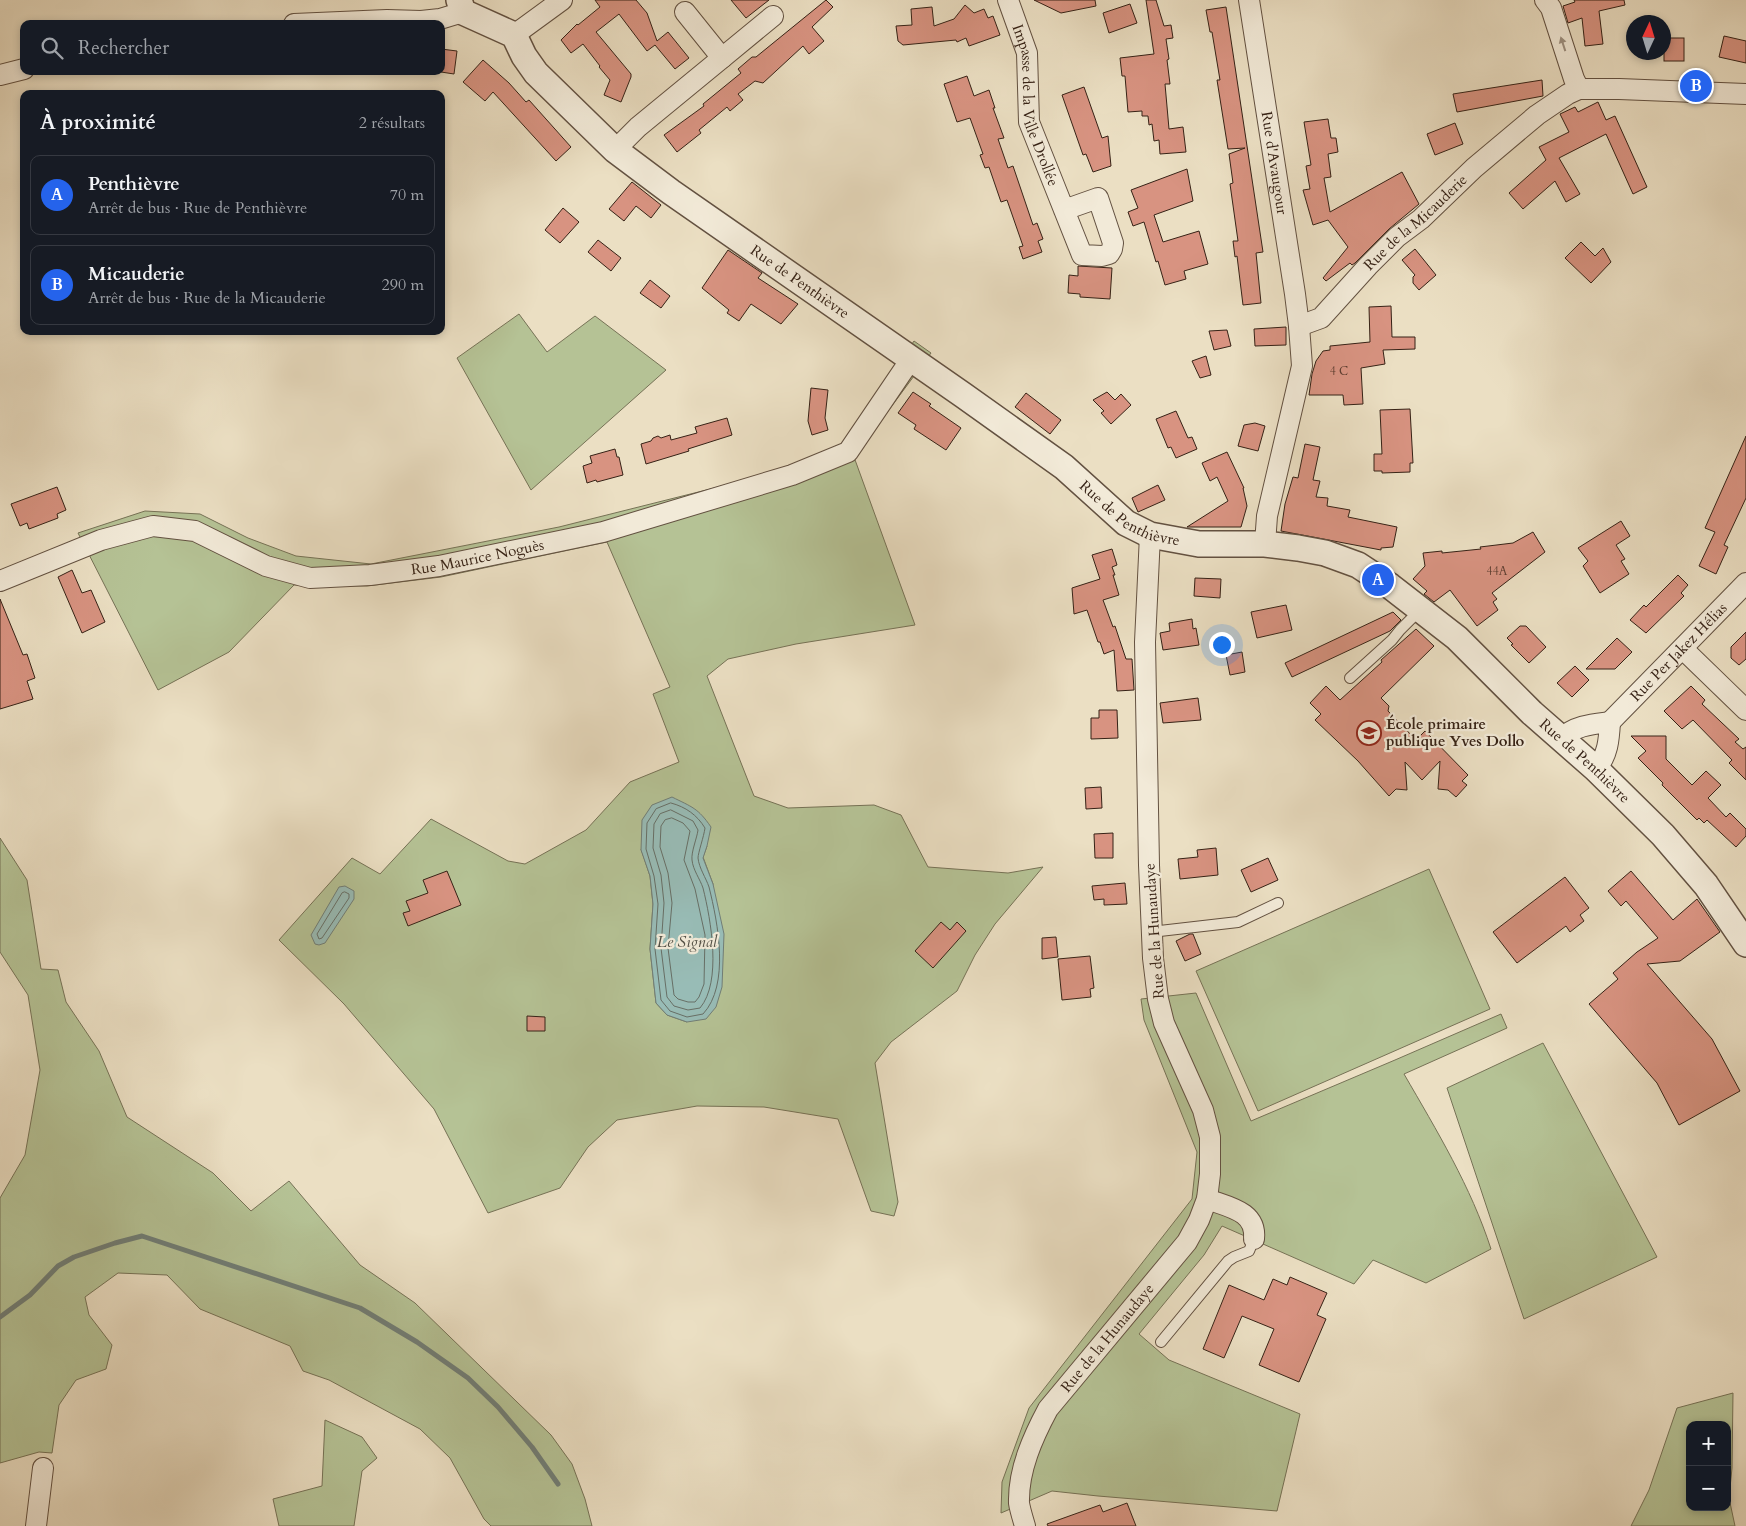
<!DOCTYPE html>
<html lang="fr">
<head>
<meta charset="utf-8">
<style>
  :root { --surface:#171b24; --page:#20242c; --text:#f1f3f6; --muted:#9ea1a6; --line:#363941; --accent:#2563eb }
  body { margin:0; font-family:Cardo,serif; background:var(--page); color:var(--text) }
  .controls { position:absolute; right:15px; bottom:15px; display:grid; overflow:hidden; border-radius:10px; box-shadow:0 2px 8px #0003 }
  .controls button { width:45px; height:45px; display:grid; place-items:center; padding:0; border:0; border-bottom:1px solid var(--line); background:var(--surface); color:var(--text); font:25px sans-serif }
  .compass { position:absolute; left:1626px; top:15px; width:45px; height:45px; border-radius:50%; background:var(--surface); box-shadow:0 2px 8px #0003; rotate:4deg }
  .you { position:absolute; left:1221px; top:644px; width:18px; height:18px; margin:-12px; border:4px solid #fff; border-radius:50%; background:#1a73e8; box-shadow:0 0 0 8px #1a73e833 }
  .badge { display:grid; place-items:center; width:32px; height:32px; border-radius:50%; background:var(--accent); color:#fff; font-size:16px; font-weight:700 }
  .pin { position:absolute; translate:-50% -50%; border:2px solid #fff; box-shadow:0 1px 5px #0006 }
  .list { margin:0; padding:0; list-style:none }
  h2 { display:flex; justify-content:space-between; align-items:center; height:65px; margin:0; padding:0 20px; font-size:21px }
  h2 small { font-size:16px; font-weight:400; color:var(--muted) }
  .list li { display:grid; grid-template-columns:32px 1fr auto; gap:15px; align-items:center; box-sizing:border-box; height:80px; margin:0 10px 10px; padding:0 10px; border:1px solid var(--line); border-radius:10px }
  .list b { display:block; font-size:19px; white-space:nowrap }
  .list p { margin:0; font-size:16px; white-space:nowrap; color:var(--muted) }
  .list em { font-size:16px; font-style:normal; color:var(--muted) }
  .icon { flex:none; width:28px; height:28px; fill:none; stroke:currentColor; stroke-width:2; stroke-linecap:round; stroke-linejoin:round }
  .map { position:relative; flex:none; width:1746px; height:1526px; overflow:hidden }
  .search { position:absolute; background:var(--surface); box-shadow:0 2px 8px #0003; left:20px; top:20px; width:425px; height:55px; display:flex; align-items:center; gap:12px; box-sizing:border-box; padding:0 18px; border-radius:10px; color:var(--muted); font-size:19px }
  .panel { position:absolute; background:var(--surface); box-shadow:0 2px 8px #0003; left:20px; top:90px; width:425px; height:245px; border-radius:10px }
  .map>svg:first-child { display:block }
</style>
</head>
<body>
<div class="map">
<svg width="1746" height="1526" viewBox="0 0 1746 1526">
  <rect width="100%" height="100%" fill="#ebdfc3"/>
  <filter id="stains"><feTurbulence type="fractalNoise" baseFrequency=".004" numOctaves="4"/><feColorMatrix values="0 0 0 0 .2 0 0 0 0 .09 0 0 0 0 .02 0 0 0 .5 -.17"/></filter>
  <radialGradient id="worn" r=".72"><stop offset=".6" stop-color="#630" stop-opacity="0"/><stop offset="1" stop-color="#630" stop-opacity=".3"/></radialGradient>
  <g fill="#b5c295" stroke="#767256" fill-rule="evenodd">
    <path d="M519,314L547,352L595,316L666,370L531,490L457,358Z"/>
    <path d="M914,341L931,353L854,457L915,625L796,644L728,659L707,676L754,796L788,808L874,805L901,815L928,867L1008,873L1043,867L995,924L975,955L957,991L891,1042L875,1063L898,1202L894,1216L871,1211L838,1119L764,1107L697,1106L617,1120L588,1147L560,1188L488,1213L434,1109L344,1004L279,940L352,858L380,874L431,819L508,861L525,864L586,830L630,782L679,762L653,694L670,687L607,542L441,577L367,586L294,585L229,652L158,690L78,533L145,511L200,514L248,538L296,556L371,564L559,527L778,472L843,443ZM707,846L703,857L713,884L687,1022L667,1015L656,1003L650,949L653,904L650,876L641,849Z"/>
    <path d="M0,838L27,880L41,969L58,970L66,1002L99,1051L127,1117L213,1173L251,1211L289,1181L360,1265L415,1303L551,1435L572,1464L585,1499L592,1526H491L484,1519L450,1458L420,1429L329,1380L303,1371L290,1346L200,1309L167,1275L118,1273L85,1297L89,1315L112,1345L106,1369L76,1380L59,1405L52,1453L39,1452L0,1463V1198L25,1155L40,1070L28,995L0,952Z"/>
    <path d="M1429,869L1490,1009L1258,1111L1196,971Z"/>
    <path d="M1196,993L1251,1121L1395,1060L1501,1014L1507,1028L1404,1074C1437,1131 1471,1187 1491,1249L1426,1283L1373,1260L1354,1284L1222,1226L1204,1255L1139,1334L1169,1360L1300,1414L1277,1511L1098,1496L1052,1491L1001,1513L1002,1482L1029,1408L1192,1199L1197,1152L1144,1020L1141,999Z"/>
    <path d="M1543,1043L1657,1257L1524,1319L1447,1088Z"/>
    <path d="M1733,1393L1732,1468L1729,1498L1735,1526H1631L1649,1490L1677,1408ZM1690,1425H1727V1507H1690Z"/>
    <path d="M325,1420L362,1437L377,1458L362,1471L354,1526H279L273,1499L322,1486Z"/>
  </g>
  <g fill="#98bcb6" stroke="#717e76">
    <path d="M672,797C692,807 698,808 711,827L707,846L703,858L713,884L724,934L722,987L716,1007L706,1019L687,1022L667,1015L656,1003L650,949L653,904L650,876L641,850L642,820L652,805Z"/>
    <path d="M345,886L354,891V899L325,943L319,945L315,944L311,935L339,887Z"/>
  </g>
  <g fill="none" stroke-linecap="round" stroke-linejoin="round">
    <g stroke="#676f66" stroke-width="1">
      <path d="M671,803C686,807 697,815 705,828C704,836 698,853 698,858C699,868 706,878 709,887C718,923 730,985 703,1014L687,1017L670,1011L661,1000L655,949L658,904L654,876L646,849L647,823L656,809Z"/>
      <path d="M671,810L693,821L698,830C697,838 691,852 692,860C693,870 700,879 703,888C711,920 722,982 700,1008L688,1010L674,1006L667,997L661,948L664,903L661,875L653,848L654,824L660,814Z"/>
      <path d="M672,818L683,823L690,831L684,860L695,889L705,935L704,984L699,997L695,1002H688L678,999L674,995L668,948L672,903L668,873L660,847L661,826L665,820Z"/>
      <path d="M345,892L349,894V898L322,938L319,939L317,934L342,893Z"/>
    </g>
    <path stroke="#717e76" stroke-width="5" d="M0,1317L30,1295L58,1266L74,1257L115,1243L142,1236L360,1308L417,1342L468,1378L498,1407L532,1447L558,1484"/>
  </g>
  <g fill="#d89381" stroke="#362216">
    <path d="M595,0H636L647,13L657,41L668,32L689,58L675,69L655,45L647,51L619,14L596,32L631,74V77L621,102L604,95L610,80L599,67L600,66L583,44L571,53L561,40L577,24L578,25L600,7Z"/>
    <path d="M731,0H769L746,18Z"/>
    <path d="M826,0L833,7L812,27L824,41L809,54L803,46L763,83L755,81L738,94L743,100L730,111L727,107L699,130L701,133L677,152L664,135L704,106L703,104L741,73L738,69L752,57H756Z"/>
    <path d="M1034,0H1095L1096,6L1061,13Z"/>
    <path d="M1146,0H1156L1164,26L1171,25L1173,38L1166,39L1169,59L1167,60L1170,84H1165L1169,129L1183,127L1186,152L1160,154L1159,140L1154,141L1152,124L1149,125L1148,116H1142V111L1128,112L1125,76H1122L1120,58L1154,54Z"/>
    <path d="M1574,0H1624L1625,5L1599,11L1603,44L1585,46L1582,18L1568,23L1563,6L1575,2Z"/>
    <path d="M1130,4L1137,23L1109,33L1103,13Z"/>
    <path d="M965,5L974,13L984,9L988,18L993,16L1000,35L969,46L966,38L957,42L956,40L903,45L898,41L896,26L912,25L911,9L932,7L934,26L954,19Z"/>
    <path d="M1226,7L1263,252L1256,253L1261,303L1243,305L1237,256L1235,257L1233,241H1238L1230,184L1233,183L1229,154L1245,148L1228,149L1217,80H1220L1212,32H1210L1206,10Z"/>
    <path d="M1724,36L1746,41V63L1719,57Z"/>
    <rect x="1664" y="38" width="20" height="23"/>
    <path d="M441,49L457,51L454,74L441,72Z"/>
    <path d="M483,60L509,83L526,102L529,100L571,147L556,161L493,92L485,101L463,82Z"/>
    <path d="M967,76L974,96L989,90L995,108H993L1004,138L998,139L1008,168L1013,166L1033,225L1037,223L1043,239L1038,241L1042,252L1023,259L1019,247L1023,246L1007,200L1001,202L989,167L985,168L980,155L983,154L970,118L957,122L944,84Z"/>
    <path d="M1542,80L1543,96L1457,112L1453,94Z"/>
    <path d="M1084,87L1102,138L1108,136L1111,166L1093,172L1086,154L1083,155L1062,95Z"/>
    <path d="M1598,102L1606,120L1615,116L1647,187L1633,194L1606,134L1559,158L1580,194L1566,202L1555,181L1523,209L1509,193L1546,160L1539,147L1569,132L1560,114L1575,107L1578,112Z"/>
    <path d="M1328,119L1331,138H1336L1338,152L1328,154L1331,177L1324,178L1330,212L1402,172L1419,204L1389,229L1355,263L1352,265L1350,263L1326,281L1323,278L1348,247L1328,220L1313,225L1303,190L1310,189L1306,166L1311,165L1304,122Z"/>
    <path d="M1455,123L1463,144L1435,155L1427,134Z"/>
    <path d="M1187,169L1193,201L1154,215L1163,242L1199,231L1208,264L1184,271L1186,279L1165,285L1158,261L1156,262L1144,222L1133,226L1128,212L1138,208L1131,190Z"/>
    <path d="M632,182L661,205L651,218L636,206L624,221L609,209Z"/>
    <path d="M563,208L579,222L560,243L545,230Z"/>
    <path d="M598,240L621,258L611,271L588,252Z"/>
    <path d="M1581,242L1595,256L1603,248L1611,262L1591,283L1565,258Z"/>
    <path d="M1415,249L1436,275L1419,290L1413,283V277L1415,275L1402,260Z"/>
    <path d="M728,250L762,273L758,278L798,304L781,324L751,304L739,321L727,313L729,310L702,288Z"/>
    <path d="M1078,266L1112,268L1110,299L1080,297V294L1068,293L1069,275L1078,276Z"/>
    <path d="M650,280L670,296L661,308L640,293Z"/>
    <path d="M1391,306L1392,337H1415V349L1383,350L1385,364L1361,368L1363,404L1344,405L1343,395H1309L1312,374L1316,361L1323,351L1330,350V346L1370,342L1369,307Z"/>
    <path d="M1286,327V345L1255,346L1254,329Z"/>
    <path d="M1227,330L1231,346L1214,350L1209,331Z"/>
    <path d="M1206,356L1211,375L1200,378L1192,361Z"/>
    <path d="M811,388L828,390L825,418L828,430L812,435L808,421Z"/>
    <path d="M913,392L931,404L929,406L961,428L946,450L914,429L916,425L898,413Z"/>
    <path d="M1107,392L1115,400L1121,394L1131,405L1111,424L1101,413L1104,411L1093,400Z"/>
    <path d="M1026,393L1061,420L1050,434L1015,407Z"/>
    <path d="M1410,409L1413,463H1410V472L1382,473V471H1374V454H1382L1380,410Z"/>
    <path d="M1176,411L1188,438L1192,437L1197,449L1176,458L1171,447L1168,448L1156,419Z"/>
    <path d="M727,418L732,435L688,449L689,451L646,464L641,444L651,441L653,438L658,436L661,438L670,435L671,440L697,433L695,427Z"/>
    <path d="M1255,423L1265,426L1258,451L1238,446L1244,425Z"/>
    <path d="M1746,436V498L1724,545L1728,547L1716,574L1699,566L1715,532L1705,528Z"/>
    <path d="M1305,444L1320,447L1313,480L1320,481L1316,497L1328,498L1327,506L1350,510L1348,517L1397,527L1393,547L1381,548V550L1281,531L1285,504L1293,477L1298,478Z"/>
    <path d="M615,449L617,457H619L623,475L597,482L596,480L587,483L583,466L592,463L590,456Z"/>
    <path d="M1227,452L1244,488H1243L1247,506L1241,527H1187L1228,501L1217,477L1210,481L1202,463Z"/>
    <path d="M1158,485L1165,500L1138,512L1132,498Z"/>
    <path d="M57,487L66,510L57,514L58,518L29,529L27,523L20,526L11,504Z"/>
    <path d="M1621,521L1630,536L1616,545L1625,559L1621,561L1629,574L1600,593L1583,566L1588,561L1578,548Z"/>
    <path d="M1533,532L1545,552L1492,593L1497,599L1493,602L1498,610L1477,626L1450,590L1434,602L1424,594L1427,591L1413,579L1425,566L1423,553L1442,551V553L1481,549L1480,547L1513,543Z"/>
    <path d="M1112,549L1117,565L1112,567L1115,575H1113L1119,595L1103,600L1113,627L1115,626L1126,659H1132L1134,690L1117,691L1114,650L1104,654L1100,642H1098L1087,610L1074,614L1072,588L1100,579L1092,555Z"/>
    <path d="M72,570L82,593L91,590L105,622L82,633L58,577Z"/>
    <path d="M1678,575L1688,585L1681,593L1684,596L1646,633L1630,620L1644,605L1646,607Z"/>
    <path d="M1195,578L1221,579L1220,598L1194,596Z"/>
    <path d="M0,599L23,655L27,654L35,678L27,681L33,699L0,709Z"/>
    <path d="M1286,605L1292,630L1257,638L1251,612Z"/>
    <path d="M1393,612L1401,620L1390,631L1292,677L1285,663Z"/>
    <path d="M1192,619L1193,629L1196,628L1199,645L1163,650L1160,633L1170,631L1169,623Z"/>
    <path d="M1520,626H1526L1546,647L1529,663L1511,645L1513,644L1507,638Z"/>
    <path d="M1416,629L1434,646L1381,698L1389,706L1388,711L1416,740L1425,731L1468,775L1462,781L1467,785L1456,797L1448,790L1438,789L1440,761L1422,780L1405,762L1407,790L1396,789L1389,796L1358,761L1315,720L1321,714L1310,703L1326,686L1340,700L1382,662L1381,660Z"/>
    <path d="M1746,632V659L1739,665L1731,658V647Z"/>
    <path d="M1617,638L1632,652L1615,669H1586Z"/>
    <path d="M1242,652L1245,672L1230,675L1226,655Z"/>
    <path d="M1575,666L1589,680L1572,697L1557,683Z"/>
    <path d="M1691,686L1705,700L1702,704L1739,739L1735,742L1743,749L1746,747V780L1729,763L1732,760L1693,720L1682,729L1664,711Z"/>
    <path d="M1198,698L1201,720L1163,723L1160,703Z"/>
    <path d="M1099,710H1117L1118,738L1091,739V718H1099Z"/>
    <path d="M1631,736H1666V759L1692,785L1706,771L1721,785L1708,798L1726,817L1730,813L1746,829V836L1736,847L1707,820L1704,823L1699,818L1697,820L1662,785L1663,783L1638,758L1646,751Z"/>
    <path d="M1101,787L1102,808L1086,809L1085,788Z"/>
    <path d="M1113,833V858H1095L1094,834Z"/>
    <path d="M1216,848L1218,875L1180,879L1178,859L1198,857L1197,850Z"/>
    <path d="M1268,858L1278,880L1251,892L1241,870Z"/>
    <path d="M447,871L461,905L408,926L403,913L410,911L406,901L428,893L423,880Z"/>
    <path d="M1631,871L1673,920L1697,899L1720,932L1680,961L1647,964L1712,1039L1740,1091L1679,1125L1657,1083L1589,1004L1618,979L1613,973L1637,952L1658,938L1626,901L1621,906L1608,891Z"/>
    <path d="M1565,877L1589,908L1580,915L1584,921L1570,932L1566,926L1517,963L1493,932Z"/>
    <path d="M1125,883L1127,904L1104,905V899L1094,900L1092,886Z"/>
    <path d="M941,922L950,930L957,922L966,931L933,968L915,951Z"/>
    <path d="M1190,934H1193L1201,954L1185,961L1176,941Z"/>
    <path d="M1056,937L1058,957L1042,959V938Z"/>
    <path d="M1090,956L1094,988L1090,989L1091,997L1062,1000L1058,959Z"/>
    <path d="M527,1016L545,1017V1031H527Z"/>
    <path d="M1290,1277L1327,1293L1317,1315L1326,1319L1299,1382L1259,1365L1274,1329L1242,1316L1224,1358L1203,1349L1229,1285L1264,1300L1273,1279L1287,1285Z"/>
    <path d="M1127,1503L1136,1526H1048L1047,1524L1100,1505L1103,1512Z"/>
  </g>
  <g fill="none" stroke-linecap="round" stroke-linejoin="round">
    <defs>
      <g id="service">
        <path d="M1350,678L1392,640L1400,630L1420,610"/>
        <path d="M1151,932L1238,922L1278,903"/>
        <path d="M1161,1342L1228,1261L1234,1257L1249,1251L1254,1239"/>
      </g>
      <g id="minor">
        <path id="s1" d="M1008,0L1027,53L1029,122L1082,255L1102,256L1109,254L1112,249L1113,243L1098,198L1064,210"/>
        <path id="s2" d="M1249,0L1295,294L1299,326L1302,366L1267,516L1265,544"/>
        <path d="M1545,0L1551,8L1574,79L1579,89"/>
        <path d="M294,24L387,20L421,21L440,19L463,12"/>
        <path d="M514,35L562,0"/>
        <path d="M722,58L773,16"/>
        <path d="M0,75L24,69"/>
        <path d="M615,150L638,127L722,58L685,12"/>
        <path id="s3" d="M1299,326L1321,318L1368,266L1397,237L1421,219L1474,168L1537,115L1568,94L1579,89H1619L1746,94"/>
        <path id="s4" d="M0,581L101,540L153,526L195,531L266,566L310,578L370,575L439,566L603,532L792,475L848,452L911,359"/>
        <path d="M1683,649L1746,710"/>
        <path id="s5" d="M1610,722L1746,583"/>
        <path d="M1562,738C1575,725 1594,724 1610,722C1609,740 1608,755 1596,769"/>
        <path d="M1207,1199C1228,1207 1257,1211 1254,1239"/>
        <path d="M36,1526L43,1468"/>
        <path id="s6" d="M1025,1526C1023,1519 1020,1510 1019,1503C1018,1470 1033,1437 1048,1409L1187,1242L1199,1220L1207,1199L1210,1174V1137L1203,1110L1164,1023L1158,999L1153,958L1149,865L1145,642L1150,535"/>
      </g>
      <g id="tertiary">
        <path id="s7" d="M459,0L463,12L514,35L524,56L536,73L615,150L671,192L963,395L1064,467L1126,523L1150,535L1199,544H1265L1298,548L1325,553L1358,565L1390,586L1457,638L1532,713L1596,769L1663,835L1706,885L1746,944"/>
      </g>
    </defs>
    <use href="#service" stroke="#635141" stroke-width="12"/>
    <use href="#minor" stroke="#635141" stroke-width="22"/>
    <use href="#tertiary" stroke="#635141" stroke-width="28"/>
    <use href="#service" stroke="#f2ead8" stroke-width="10"/>
    <use href="#minor" stroke="#f2ead8" stroke-width="20"/>
    <use href="#tertiary" stroke="#f2ead8" stroke-width="25"/>
  </g>
  <defs><path id="oneway-solid" d="M-6-.8H1V-3.2L6.5 0L1 3.2V.8H-6Z" transform="scale(1.25)"/></defs>
  <use fill="#9d9081" href="#oneway-solid" transform="translate(1563 44) rotate(-108)"/>
  <defs>
    <symbol id="school-ring" viewBox="-11 -11 22 22"><circle r="9.5" fill="#f2ead8" stroke="#8f2418" stroke-width="1.5"/><path d="M0-5L7-2L0 1L-7-2ZM-4 1L0 2.5L4 1V4Q0 6-4 4Z" fill="#8f2418"/></symbol>
  </defs>
  <g fill-rule="evenodd">
    <use href="#school-ring" x="1355" y="719" width="28" height="28"/>
  </g>
  <g text-anchor="middle" dominant-baseline="central" stroke-width="4.5" stroke-linejoin="round" paint-order="stroke">
    <g font-size="12" fill="#5e3e31">
      <text x="1339" y="371">4 C</text>
      <text x="1497" y="571">44A</text>
    </g>
    <g font-size="15" fill="#362216" stroke="#f2ead8">
      <text stroke="none"><textPath href="#s1" startOffset="110">Impasse de la Ville Drollée</textPath></text>
      <text stroke="none"><textPath href="#s2" startOffset="165">Rue d'Avaugour</textPath></text>
      <text stroke="none"><textPath href="#s3" startOffset="158">Rue de la Micauderie</textPath></text>
      <text stroke="none"><textPath href="#s7" startOffset="450">Rue de Penthièvre</textPath></text>
      <text stroke="none"><textPath href="#s7" startOffset="855">Rue de Penthièvre</textPath></text>
      <text stroke="none"><textPath href="#s4" startOffset="499">Rue Maurice Noguès</textPath></text>
      <text stroke="none"><textPath href="#s5" startOffset="98">Rue Per Jakez Hélias</textPath></text>
      <text stroke="none"><textPath href="#s7" startOffset="1395">Rue de Penthièvre</textPath></text>
      <text transform="translate(1154 931) rotate(-94)">Rue de la Hunaudaye</text>
      <text stroke="none"><textPath href="#s6" startOffset="216">Rue de la Hunaudaye</textPath></text>
    </g>
    <g font-size="15" font-weight="bold" fill="#362216" stroke="#f2ead8" text-anchor="start">
      <text x="1386" y="724">École primaire<tspan x="1386" dy="17">publique Yves Dollo</tspan></text>
    </g>
    <g font-size="16" font-style="italic" fill="#535046" stroke="#f2ead8">
      <text x="687" y="942">Le Signal</text>
    </g>
  </g>
  <rect width="100%" height="100%" filter="url(#stains)"/>
  <rect width="100%" height="100%" fill="url(#worn)"/>
</svg>
<div class="controls">
<button>+</button>
<button>−</button>
</div>
<svg class="compass" viewBox="-18 -18 36 36"><path d="M0-13l5 13h-10z" fill="#e53935"/><path d="M0 13l5-13h-10z" fill="#9ea1a6"/></svg>
<div class="you"></div>
<div class="pin badge" style="left:1378px;top:580px">A</div>
<div class="pin badge" style="left:1696px;top:86px">B</div>
<div class="search"><svg class="icon" aria-label="search" viewBox="0 0 24 24"><circle cx="10" cy="10" r="6"/><path d="M15 15l6 6"/></svg>Rechercher</div>
<section class="panel">
<h2>À proximité<small>2 résultats</small></h2>
<ul class="list">
<li><span class="badge">A</span><div><b>Penthièvre</b><p>Arrêt de bus · Rue de Penthièvre</p></div><em>70 m</em></li>
<li><span class="badge">B</span><div><b>Micauderie</b><p>Arrêt de bus · Rue de la Micauderie</p></div><em>290 m</em></li>
</ul>
</section>
</div>
</body>
</html>
